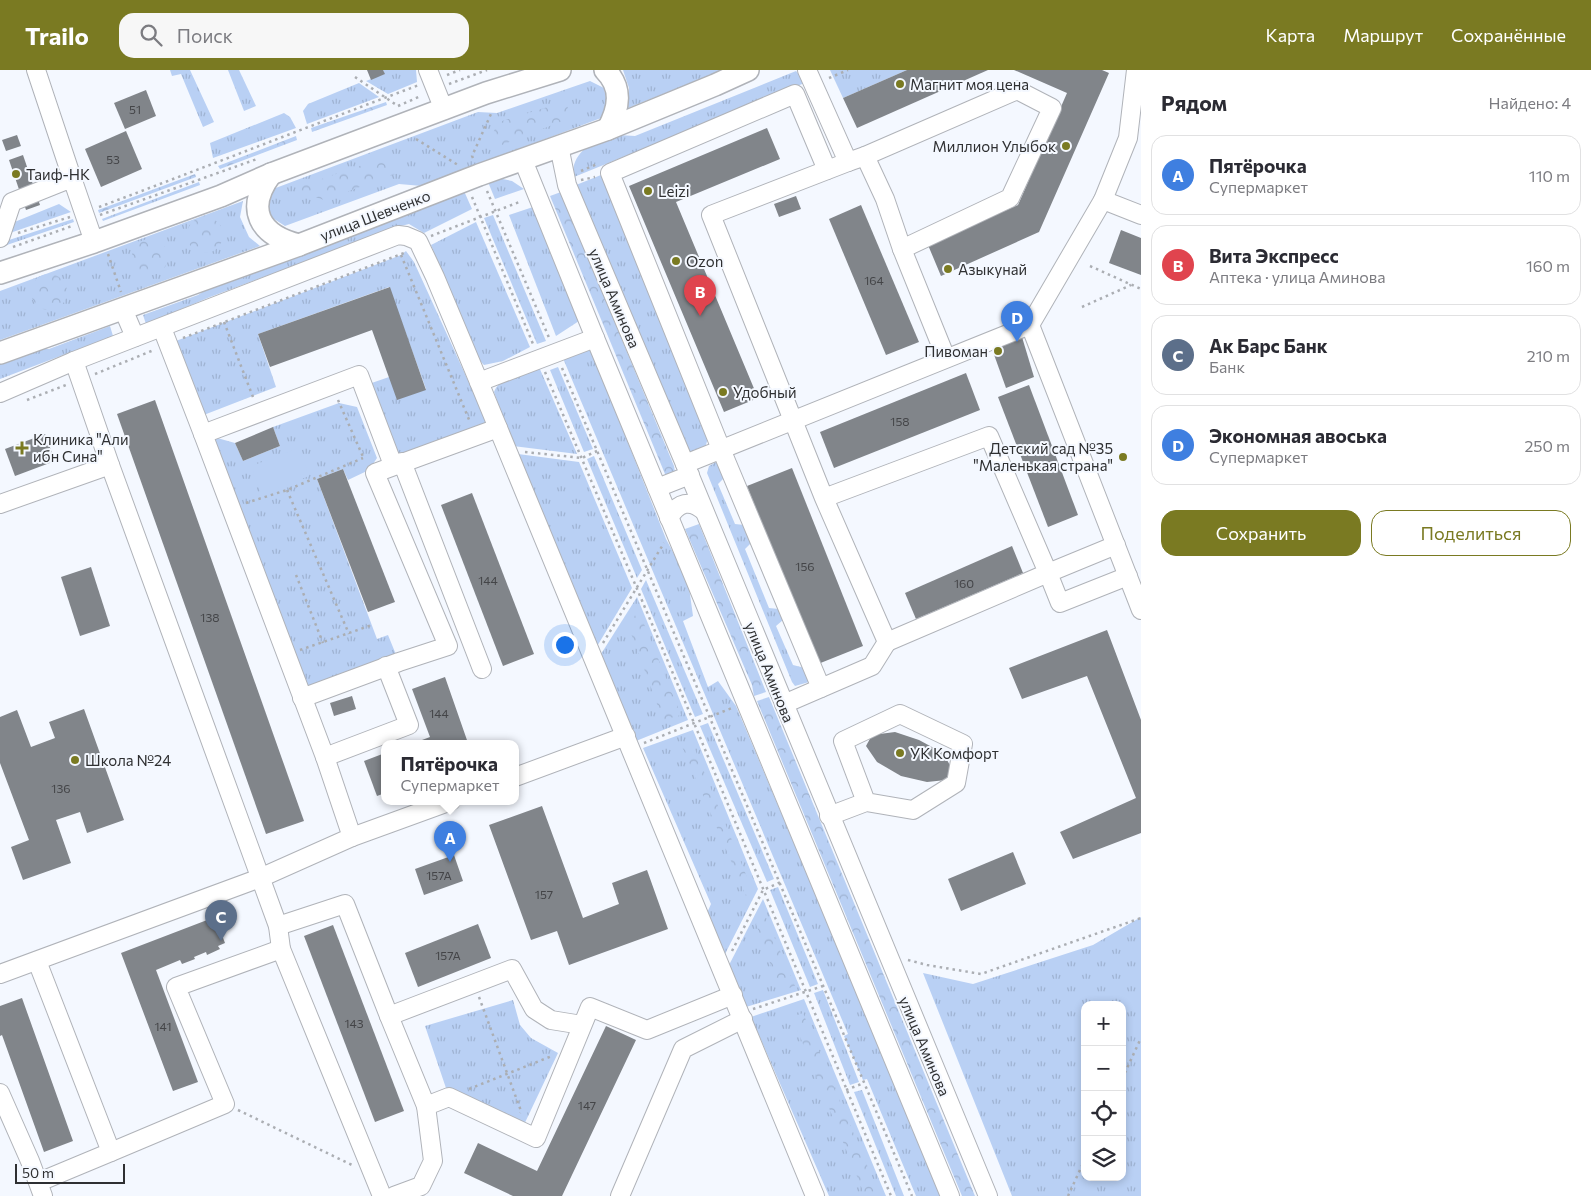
<!DOCTYPE html>
<html lang="ru">
<head>
<meta charset="utf-8">
<style>
  :root { --surface:#fff; --page:#f7f7f7; --text:#2b2b33; --muted:#7c7c81; --line:#e1e1e2; --accent:#7a7a22 }
  body { margin:0; font-family:Commissioner,sans-serif; background:var(--page); color:var(--text) }
  .controls { position:absolute; right:15px; bottom:15px; display:grid; overflow:hidden; border-radius:10px; box-shadow:0 2px 8px #0003 }
  .controls button { width:45px; height:45px; display:grid; place-items:center; padding:0; border:0; border-bottom:1px solid var(--line); background:var(--surface); color:var(--text); font:25px sans-serif }
  .scale { position:absolute; left:15px; bottom:12px; width:110px; box-sizing:border-box; padding-left:5px; border:2px solid #2f3032; border-top:0; font-size:14px; line-height:18px; white-space:nowrap; color:#2f3032; -webkit-text-stroke:4px #f4f8ff; paint-order:stroke }
  .you { position:absolute; left:564px; top:574px; width:18px; height:18px; margin:-12px; border:4px solid #fff; border-radius:50%; background:#1a73e8; box-shadow:0 0 0 8px #1a73e833 }
  .badge { display:grid; place-items:center; width:32px; height:32px; border-radius:50%; background:var(--accent); color:#fff; font-size:16px; font-weight:700 }
  .pin { position:absolute; translate:-50% -41px; filter:drop-shadow(0 1px 2px #0008) }
  .pin::after { content:''; position:absolute; top:26px; width:18px; height:15px; background:inherit; clip-path:polygon(0 0,100% 0,50% 100%) }
  .popup { position:absolute; left:381px; top:670px; width:138px; height:65px; box-sizing:border-box; display:grid; place-content:center; border-radius:10px; background:var(--surface); filter:drop-shadow(0 1px 4px #0005); font-size:16px; white-space:nowrap; color:var(--muted) }
  .popup b { font-size:19px; color:var(--text) }
  .popup::after { content:''; position:absolute; left:50%; top:100%; margin-left:-10px; border:10px solid transparent; border-top-color:var(--surface) }
  .list { margin:0; padding:0; list-style:none }
  h2 { display:flex; justify-content:space-between; align-items:center; height:65px; margin:0; padding:0 20px; font-size:21px }
  h2 small { font-size:16px; font-weight:400; color:var(--muted) }
  .list li { display:grid; grid-template-columns:32px 1fr auto; gap:15px; align-items:center; box-sizing:border-box; height:80px; margin:0 10px 10px; padding:0 10px; border:1px solid var(--line); border-radius:15px }
  .list b { display:block; font-size:19px; white-space:nowrap }
  .list p { margin:0; font-size:16px; white-space:nowrap; color:var(--muted) }
  .list em { font-size:16px; font-style:normal; color:var(--muted) }
  .actions { display:flex; gap:10px; padding:15px 20px }
  .actions a { flex:1; padding:11px 0; border:1px solid var(--accent); border-radius:15px; text-align:center; font-size:18px; color:var(--accent) }
  .actions .main { background:var(--accent); color:#fff }
  .icon { flex:none; width:28px; height:28px; fill:none; stroke:currentColor; stroke-width:2; stroke-linecap:round; stroke-linejoin:round }
  .map { position:relative; flex:none; width:1141px; height:1126px; overflow:hidden }
  header { display:flex; align-items:center; gap:30px; box-sizing:border-box; height:70px; padding:0 25px; background:var(--accent); color:#fff }
  header strong { font-size:24px }
  nav { display:flex; gap:28px; margin-inline-start:auto; font-size:18px }
  .search { width:350px; height:45px; background:var(--page); display:flex; align-items:center; gap:12px; box-sizing:border-box; padding:0 18px; border-radius:15px; color:var(--muted); font-size:19px }
  main { display:flex }
  aside { flex:1; background:var(--surface) }
  .map>svg:first-child { display:block }
</style>
</head>
<body>
<header>
<strong>Trailo</strong>
<div class="search"><svg class="icon" aria-label="search" viewBox="0 0 24 24"><circle cx="10" cy="10" r="6"/><path d="M15 15l6 6"/></svg>Поиск</div>
<nav><a>Карта</a><a>Маршрут</a><a>Сохранённые</a></nav>
</header>
<main>
<div class="map">
<svg width="1141" height="1126" viewBox="0 0 1141 1126">
  <defs>
    <pattern id="grass-tufts" width="24" height="20" patternUnits="userSpaceOnUse" patternTransform="scale(1.25)"><rect width="24" height="20" fill="#b9d0f4"/><path d="M3 7l-1-3M5 7V3M7 7l1-3M15 17l-1-3M17 17v-4M19 17l1-3" fill="none" stroke="#9fb3d2"/></pattern>
    <pattern id="forest-crowns" width="20" height="18" patternUnits="userSpaceOnUse" patternTransform="scale(1.25)"><rect width="20" height="18" fill="#b9d0f4"/><path d="M2 6a3 3 0 1 1 6 0M12 15a3 3 0 1 1 6 0" fill="none" stroke="#9fb3d2"/></pattern>
  </defs>
  <rect width="100%" height="100%" fill="#f4f8ff"/>
  <g fill="url(#grass-tufts)" fill-rule="evenodd">
    <path d="M170,0H190L214,52L203,57L181,4L172,6Z"/>
    <path d="M228,0H239L256,36L244,41Z"/>
    <path d="M383,0H416L417,12L388,24L366,11L384,4Z"/>
    <path d="M623,0H723L628,38L629,18Z"/>
    <path d="M830,0H907L843,28Z"/>
    <path d="M796,1L807,12L574,107C569,86 592,70 610,66C618,64 627,66 635,66Z"/>
    <path d="M590,11L604,18L607,33L601,48L422,116L399,114L285,156L271,147L267,131L273,119L478,42L497,43Z"/>
    <path d="M359,13L379,27L307,54L303,41L308,34Z"/>
    <path d="M284,43L290,47L296,58L213,88L210,73Z"/>
    <path d="M606,103L709,365L704,381L689,386L576,115Z"/>
    <path d="M498,108L512,111L524,119L495,129L488,112Z"/>
    <path d="M199,112L200,115L103,151L102,149Z"/>
    <path d="M464,121L472,139L424,163L409,154L397,157L210,227L146,254L143,245L198,225L219,211Z"/>
    <path d="M243,131L240,147L249,167L260,176L0,270V221Z"/>
    <path d="M59,134L71,142L7,164L12,153Z"/>
    <path d="M533,137L579,251L556,266L509,145Z"/>
    <path d="M493,145L546,271L537,274L484,148Z"/>
    <path d="M73,149L74,152L4,176L6,171Z"/>
    <path d="M476,152L530,277L503,291L484,295L476,287L431,175Z"/>
    <path d="M406,181L414,192L491,361L393,395L363,316L389,307L426,319L389,217L258,264L276,317L196,348L168,274L401,185Z"/>
    <path d="M110,256L113,266L0,309V289L28,278L49,279Z"/>
    <path d="M586,277L593,284L666,469L688,510L693,546L683,551L708,617L718,611L736,636L937,1112L942,1126H916L867,1009L863,1010L844,966L848,964L562,286Z"/>
    <path d="M539,297L577,384L513,376L494,322C500,306 524,302 539,297Z"/>
    <path d="M558,297L593,379L584,382L550,300Z"/>
    <path d="M339,333L357,337L377,388L369,400L348,410L343,399L317,409L377,569L388,565L399,592L303,628L203,364L235,373L243,391L280,376L273,357Z"/>
    <path d="M518,384L579,392L632,518L596,578Z"/>
    <path d="M594,386L642,500L637,508L587,389Z"/>
    <path d="M718,391L725,407L718,414L735,454L744,455L752,472L745,479L769,538L779,539L783,550L776,556L793,595L805,598L809,609V612L795,616L792,612L707,403L709,396Z"/>
    <path d="M646,510L703,644L695,647L641,519Z"/>
    <path d="M637,527L688,650L636,671L601,584Z"/>
    <path d="M708,653L774,809L767,812L700,656Z"/>
    <path d="M693,660L758,819L723,888L707,843L711,834L643,678Z"/>
    <path d="M778,817L818,914L810,917L770,820Z"/>
    <path d="M763,829L801,920L746,937L728,897Z"/>
    <path d="M1141,847V1126H1012L923,903L973,914L1093,875ZM1085,935H1122V1107H1085Z"/>
    <path d="M823,920L859,1012L850,1015L814,923Z"/>
    <path d="M804,929L886,1126H829L751,947Z"/>
    <path d="M513,930L520,955L531,968L558,983L521,1061L449,1027L425,956Z"/>
    <path d="M862,1020L904,1126H896L854,1022Z"/>
  </g>
  <g fill="url(#forest-crowns)">
    <path d="M386,32L387,35L312,62L311,58Z"/>
    <path d="M564,32L568,36L565,50L502,75L491,66L499,52Z"/>
    <path d="M296,66L297,70L220,99L218,96Z"/>
    <path d="M383,88L401,102L324,130L300,122L301,116Z"/>
    <path d="M195,104L196,107L99,143L98,140Z"/>
    <path d="M561,122L674,396L675,402L669,405L665,404L550,126Z"/>
    <circle cx="205" cy="165" r="18"/>
    <circle cx="150" cy="187" r="18"/>
    <circle cx="49" cy="222" r="18"/>
    <path d="M699,454L766,622L754,626L752,615L685,459Z"/>
    <path d="M638,539L681,645L663,650L629,558Z"/>
    <path d="M769,627L975,1126H962L757,631Z"/>
    <path d="M692,672L751,817L746,826L681,674Z"/>
    <path d="M764,843L795,916L780,921L756,854Z"/>
    <path d="M803,943L880,1126H865L792,947Z"/>
  </g>
  <path fill="#b9d0f4" d="M299,378L309,406L261,424L251,396Z"/>
  <g fill="#81858a">
    <path d="M367,0H383L385,4L371,10Z"/>
    <path d="M907,0H988L857,58L843,28Z"/>
    <path d="M1014,0H1102L1109,3L1039,162L941,206L928,175L1018,135L1067,23Z"/>
    <path d="M146,20L156,46L125,59L114,33Z"/>
    <path d="M767,58L780,89L676,132L758,328L724,342L629,116Z"/>
    <path d="M126,61L142,99L101,117L85,79Z"/>
    <path d="M17,65L21,76L6,81L2,70Z"/>
    <path d="M23,85L40,135L26,140L9,90Z"/>
    <path d="M796,126L801,139L779,147L774,134Z"/>
    <path d="M861,135L919,272L886,285L829,149Z"/>
    <path d="M1121,160L1141,168V205L1109,193Z"/>
    <path d="M390,217L426,320L397,330L372,260L270,297L258,264Z"/>
    <path d="M1022,267L1034,307L1006,318L992,279Z"/>
    <path d="M966,303L980,340L834,398L820,362Z"/>
    <path d="M1029,315L1078,445L1048,457L998,327Z"/>
    <path d="M155,330L304,751L266,764L117,344Z"/>
    <path d="M273,357L280,376L243,391L235,373Z"/>
    <path d="M45,364L55,391L15,406L5,379Z"/>
    <path d="M792,398L863,576L818,594L747,416Z"/>
    <path d="M343,399L395,532L368,542L317,409Z"/>
    <path d="M472,423L534,584L503,596L441,435Z"/>
    <path d="M1012,476L1023,503L916,549L905,523Z"/>
    <path d="M91,497L110,556L80,566L61,507Z"/>
    <path d="M1107,560L1141,650V763L1073,789L1060,762L1136,728L1087,606L1022,629L1009,598Z"/>
    <path d="M445,607L468,673H414L430,667L412,619Z"/>
    <path d="M352,626L356,639L334,646L330,633Z"/>
    <path d="M84,639L124,750L87,763L80,742L56,750L71,793L23,810L11,777L29,770L0,693V647L17,640L31,677L55,668L49,652Z"/>
    <path d="M895,662L919,670L943,683L951,697L946,710L927,712L901,706L877,692L866,676L872,665Z"/>
    <path d="M385,683V723L377,726L364,691Z"/>
    <path d="M542,736L583,848L619,834L612,813L647,800L668,859L569,895L557,861L531,870L489,755Z"/>
    <path d="M1013,782L1026,814L961,841L948,809Z"/>
    <path d="M454,785L463,811L424,825L415,799Z"/>
    <path d="M215,847L225,873L218,876L220,879L207,885L206,882L194,887L195,889L182,894L180,890L156,900L198,1012L173,1021L121,883Z"/>
    <path d="M478,854L491,888L418,917L405,883Z"/>
    <path d="M333,855L404,1041L375,1052L304,866Z"/>
    <path d="M22,928L73,1071L44,1082L2,965L0,966V936Z"/>
    <path d="M606,956L636,970L562,1126H513L464,1103L478,1073L537,1101Z"/>
  </g>
  <g fill="none" stroke-linecap="round" stroke-linejoin="round">
    <defs>
      <g id="minor">
        <path d="M36,0L72,108"/>
        <path d="M428,0L444,40"/>
        <path d="M807,0L848,92L865,86L885,129L902,179L946,288"/>
        <path d="M559,76L567,115L685,394L988,1126"/>
        <path d="M865,86L1017,20L1052,38L1010,128L902,179"/>
        <path d="M523,90L595,268L950,1126"/>
        <path d="M1103,130L1141,145"/>
        <path d="M0,168L12,132L72,108L94,172"/>
        <path d="M123,239L135,267"/>
        <path d="M1030,255L1141,540"/>
        <path d="M162,258L203,364L359,305L393,395"/>
        <path d="M74,291L110,395L278,856L281,879L382,1126"/>
        <path d="M479,312L595,268"/>
        <path d="M0,323L74,291L398,165L406,166L418,171L435,207L479,312L815,1126"/>
        <path d="M402,392L482,599"/>
        <path d="M685,394L1030,255L1103,130L1128,68L1136,0"/>
        <path d="M657,418L690,405"/>
        <path d="M824,428L887,572L1048,503L989,366L824,428L711,145L848,92"/>
        <path d="M0,434L110,395"/>
        <path d="M669,448C678,432 690,429 704,441"/>
        <path d="M1116,475L1048,503L1060,533L1128,506"/>
        <path d="M821,618L721,379L610,103L795,24L827,100"/>
        <path d="M302,628L399,592L448,576L375,403L498,358"/>
        <path d="M784,634L872,596L887,572"/>
        <path d="M325,687L409,655L386,596"/>
        <path d="M515,707L626,666"/>
        <path d="M829,746L866,732L913,740L956,713L963,674L900,644L843,671L866,732"/>
        <path d="M352,767L451,731"/>
        <path d="M278,856L345,834L389,946"/>
        <path d="M37,891L111,1082L39,1112"/>
        <path d="M0,904L260,808L352,767L325,687L203,364"/>
        <path d="M0,1023L30,1091L43,1126"/>
        <path d="M426,1036L389,946L512,899L534,939L551,950L582,955"/>
        <path d="M111,1082L225,1034L176,917L281,879"/>
        <path d="M394,1126L421,1116L433,1091L426,1036L449,1027L536,1068L590,937L647,960L733,925"/>
        <path d="M620,1126L683,979L743,949"/>
      </g>
      <g id="major">
        <path d="M605,0C623,18 619,38 608,59"/>
        <path d="M271,104C245,139 259,165 299,175"/>
        <path d="M0,203L94,172L221,126L271,104L486,23L560,0"/>
        <path d="M0,283L299,175L479,105L608,59L715,15L748,0"/>
      </g>
    </defs>
    <use href="#minor" stroke="#b0b3b9" stroke-width="20"/>
    <use href="#major" stroke="#b0b3b9" stroke-width="24"/>
    <g stroke="#abaeb3" stroke-width="2.5" stroke-dasharray="2.5 4" stroke-linecap="butt">
      <path d="M447,5L460,0"/>
      <path d="M355,7L398,36"/>
      <path d="M829,8L848,0"/>
      <path d="M449,14L487,0"/>
      <path d="M398,36L421,26"/>
      <path d="M416,69L458,95"/>
      <path d="M473,88L472,86L491,44L490,41"/>
      <path d="M581,101L597,94"/>
      <path d="M581,110L595,107"/>
      <path d="M487,121L550,270"/>
      <path d="M472,127L533,274"/>
      <path d="M99,137C206,97 312,55 419,15"/>
      <path d="M100,145L257,89"/>
      <path d="M18,163L70,147"/>
      <path d="M431,166L522,131"/>
      <path d="M13,177L72,156"/>
      <path d="M108,184L121,222"/>
      <path d="M401,185L470,352"/>
      <path d="M1090,196L1141,219"/>
      <path d="M1082,237L1131,215"/>
      <path d="M224,252L253,327"/>
      <path d="M183,268L404,183"/>
      <path d="M562,298L912,1126"/>
      <path d="M545,302L694,653L891,1126"/>
      <path d="M95,304L154,280"/>
      <path d="M27,330L66,315"/>
      <path d="M338,330L364,389"/>
      <path d="M525,382L582,388L597,381"/>
      <path d="M287,420L349,564"/>
      <path d="M246,433L287,420L363,388"/>
      <path d="M296,505L323,573"/>
      <path d="M603,573L664,473"/>
      <path d="M300,580L372,555"/>
      <path d="M644,673L732,638"/>
      <path d="M732,881L763,820L783,811"/>
      <path d="M908,890L927,895L981,904L1141,848"/>
      <path d="M479,927L521,1041L520,1043"/>
      <path d="M753,939L823,916"/>
      <path d="M1122,1009L1141,968"/>
      <path d="M469,1019L552,986"/>
      <path d="M846,1020L864,1013"/>
      <path d="M238,1040L352,1095"/>
      <path d="M1068,1126L1085,1089"/>
    </g>
    <use href="#minor" stroke="#fff" stroke-width="18"/>
    <use href="#major" stroke="#fff" stroke-width="21"/>
  </g>
  <g fill="#7a7a22" stroke="#f4f8ff" stroke-width="2">
    <circle cx="900" cy="14" r="5"/>
    <circle cx="1066" cy="76" r="5"/>
    <circle cx="16" cy="104" r="5"/>
    <circle cx="648" cy="121" r="5"/>
    <circle cx="676" cy="191" r="5"/>
    <circle cx="948" cy="199" r="5"/>
    <circle cx="998" cy="281" r="5"/>
    <circle cx="723" cy="322" r="5"/>
    <path d="M19.5 370.5h5v5h5v5h-5v5h-5v-5h-5v-5h5z"/>
    <circle cx="1123" cy="387" r="5"/>
    <circle cx="900" cy="683" r="5"/>
    <circle cx="75" cy="690" r="5"/>
  </g>
  <g text-anchor="middle" dominant-baseline="central" stroke-width="4" stroke-linejoin="round" paint-order="stroke">
    <g font-size="12" fill="#444548">
      <text x="135" y="39">51</text>
      <text x="113" y="89">53</text>
      <text x="874" y="210">164</text>
      <text x="900" y="351">158</text>
      <text x="805" y="496">156</text>
      <text x="488" y="510">144</text>
      <text x="964" y="513">160</text>
      <text x="210" y="547">138</text>
      <text x="439" y="643">144</text>
      <text x="61" y="718">136</text>
      <text x="439" y="805">157А</text>
      <text x="544" y="824">157</text>
      <text x="448" y="885">157А</text>
      <text x="354" y="953">143</text>
      <text x="163" y="956">141</text>
      <text x="587" y="1035">147</text>
    </g>
    <g font-size="15" fill="#2f3032" stroke="#f4f8ff" text-anchor="start">
      <text x="910" y="14">Магнит моя цена</text>
      <text x="1056" y="76" text-anchor="end">Миллион Улыбок</text>
      <text x="26" y="104">Таиф-НК</text>
      <text x="658" y="121">Leizi</text>
      <text x="686" y="191">Ozon</text>
      <text x="958" y="199">Азыкунай</text>
      <text x="988" y="281" text-anchor="end">Пивоман</text>
      <text x="733" y="322">Удобный</text>
      <text x="33" y="369">Клиника "Али<tspan x="33" dy="17">ибн Сина"</tspan></text>
      <text x="1113" y="378" text-anchor="end">Детский сад №35<tspan x="1113" dy="17">"Маленькая страна"</tspan></text>
      <text x="910" y="683">УК Комфорт</text>
      <text x="85" y="690">Школа №24</text>
    </g>
    <g font-size="15" fill="#2f3032" stroke="#f4f8ff">
      <text transform="translate(375 145) rotate(-21)">улица Шевченко</text>
      <text transform="translate(615 228) rotate(67)">улица Аминова</text>
      <text transform="translate(770 602) rotate(68)">улица Аминова</text>
      <text transform="translate(925 976) rotate(67)">улица Аминова</text>
    </g>
  </g>
</svg>
<div class="controls">
<button>+</button>
<button>−</button>
<button><svg class="icon" aria-label="locate" viewBox="0 0 24 24"><circle cx="12" cy="12" r="6"/><path d="M12 2v4M12 18v4M2 12h4M18 12h4"/></svg></button>
<button><svg class="icon" aria-label="layers" viewBox="0 0 24 24"><path d="M12 4l9 5-9 5-9-5zM3 14l9 5 9-5"/></svg></button>
</div>
<div class="scale">50 m</div>
<div class="you"></div>
<div class="pin badge" style="left:450px;top:792px;background:#3f7fe0">A</div>
<div class="popup"><b>Пятёрочка</b>Супермаркет</div>
<div class="pin badge" style="left:700px;top:246px;background:#e0444e">B</div>
<div class="pin badge" style="left:221px;top:871px;background:#5c6f8a">C</div>
<div class="pin badge" style="left:1017px;top:272px;background:#3f7fe0">D</div>
</div>
<aside>
<h2>Рядом<small>Найдено: 4</small></h2>
<ul class="list">
<li><span class="badge" style="background:#3f7fe0">A</span><div><b>Пятёрочка</b><p>Супермаркет</p></div><em>110 m</em></li>
<li><span class="badge" style="background:#e0444e">B</span><div><b>Вита Экспресс</b><p>Аптека · улица Аминова</p></div><em>160 m</em></li>
<li><span class="badge" style="background:#5c6f8a">C</span><div><b>Ак Барс Банк</b><p>Банк</p></div><em>210 m</em></li>
<li><span class="badge" style="background:#3f7fe0">D</span><div><b>Экономная авоська</b><p>Супермаркет</p></div><em>250 m</em></li>
</ul>
<div class="actions"><a class="main">Сохранить</a><a>Поделиться</a></div>
</aside>
</main>
</body>
</html>
